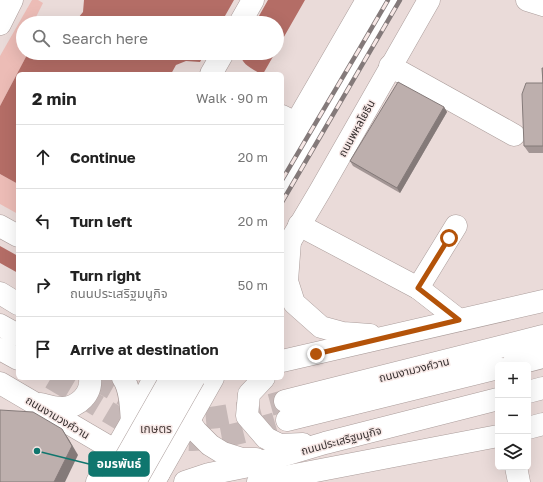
<!DOCTYPE html>
<html lang="en">
<head>
<meta charset="utf-8">
<style>
  :root { --surface:#fff; --page:#f2f2f2; --text:#222; --muted:#767676; --line:#e0e0e0 }
  body { margin:0; font-family:"Golos Text","Noto Sans Thai",sans-serif; background:var(--page); color:var(--text) }
  .controls { position:absolute; right:12px; bottom:12px; display:grid; overflow:hidden; border-radius:6px; box-shadow:0 4px 16px #0002 }
  .controls button { width:36px; height:36px; display:grid; place-items:center; padding:0; border:0; border-bottom:1px solid var(--line); background:var(--surface); color:var(--text); font:20px sans-serif }
  .stop { position:absolute; width:12px; height:12px; margin:-9px; border:3px solid #b45309; border-radius:50%; background:#fff }
  .stop.end { background:#b45309; border-color:#fff; box-shadow:0 1px 4px #0008 }
  .list { margin:0; padding:0; list-style:none }
  h2 { display:flex; justify-content:space-between; align-items:center; height:52px; margin:0; padding:0 16px; font-size:17px }
  h2 small { font-size:13px; font-weight:400; color:var(--muted) }
  .list li { display:grid; grid-template-columns:26px 1fr auto; gap:12px; align-items:center; box-sizing:border-box; height:64px; padding:0 16px; border-top:1px solid var(--line) }
  .list b { display:block; font-size:15px; white-space:nowrap }
  .list p { margin:0; font-size:13px; white-space:nowrap; color:var(--muted) }
  .list em { font-size:13px; font-style:normal; color:var(--muted) }
  .icon { flex:none; width:22px; height:22px; fill:none; stroke:currentColor; stroke-width:2; stroke-linecap:round; stroke-linejoin:round }
  .map { position:relative; flex:none; width:543px; height:482px; overflow:hidden }
  .search { position:absolute; background:var(--surface); box-shadow:0 4px 16px #0002; left:16px; top:16px; width:268px; height:44px; display:flex; align-items:center; gap:10px; box-sizing:border-box; padding:0 14px; border-radius:22px; color:var(--muted); font-size:15px }
  .panel { position:absolute; background:var(--surface); box-shadow:0 4px 16px #0002; left:16px; top:72px; width:268px; height:308px; border-radius:6px }
  .map>svg:first-child { display:block }
</style>
</head>
<body>
<div class="map">
<svg width="543" height="482" viewBox="0 0 543 482">
  <rect width="100%" height="100%" fill="#eadbd9"/>
  <g fill="#ecbcb6">
    <path d="M32,0H38L43,3L33,23H23V53H28L0,106V56Z"/>
    <path d="M0,174L18,184V214L0,204Z"/>
  </g>
  <g fill="#b46d66">
    <path d="M84,0H234L221,23H74L83,12Z"/>
    <path d="M268,0H305L277,49V23H255Z"/>
    <path d="M28,53H205L200,62L186,61L176,65L171,74H18V184L0,174V106Z"/>
    <path d="M240,53H275L263,74H261C251,68 242,65 240,53Z"/>
    <path d="M0,246L18,256V273L0,263Z"/>
  </g>
  <g fill="none" stroke-linecap="round" stroke-linejoin="round">
    <g stroke="#c6b8b7" stroke-width="22" stroke-dasharray="22 11" stroke-linecap="butt">
      <path d="M51,378L145,434"/>
      <path d="M93,378L143,406"/>
      <path d="M173,417C209,424 250,410 285,401"/>
      <path d="M189,440C219,441 258,428 287,420"/>
    </g>
    <defs>
      <g id="minor">
        <path d="M527,0L543,5"/>
        <path d="M240,23L253,0"/>
        <path d="M0,24L12,0"/>
        <path d="M390,66L514,135"/>
        <path d="M211,74L223,53"/>
        <path d="M282,116L296,123"/>
        <path d="M299,225L418,288L459,320"/>
        <path d="M0,226L18,236"/>
        <path d="M418,288L456,226"/>
        <path d="M528,428L543,424"/>
        <path d="M516,467L519,482"/>
        <path d="M258,482L498,436"/>
      </g>
      <g id="major">
        <path d="M282,147L367,0"/>
        <path d="M282,183L386,0"/>
        <path d="M290,241L287,281L294,303L321,327L343,333L370,335"/>
        <path d="M282,255L320,191L429,0"/>
        <path d="M0,293L18,304"/>
        <path d="M0,325L18,335"/>
        <path d="M0,349L18,359"/>
        <path d="M282,361L543,301"/>
        <path d="M512,365L543,357"/>
        <path d="M123,378C131,390 131,409 132,423"/>
        <path d="M264,378L249,394L247,416L266,438L280,445L303,444"/>
        <path d="M0,383L116,451L159,473"/>
        <path d="M173,389L174,394L183,413L196,431L210,445L223,453L242,459H256"/>
        <path d="M528,392L543,388"/>
        <path d="M285,401L543,336"/>
        <path d="M41,404C48,406 55,408 63,408C78,407 92,394 90,378"/>
        <path d="M287,420L498,368"/>
        <path d="M97,482L132,421L154,378"/>
        <path d="M154,482L213,378"/>
        <path d="M185,482L209,474L244,467L325,443L498,399"/>
      </g>
    </defs>
    <use href="#minor" stroke="#ab9d9b" stroke-width="23"/>
    <use href="#major" stroke="#ab9d9b" stroke-width="23"/>
    <use href="#minor" stroke="#fff" stroke-width="22"/>
    <use href="#major" stroke="#fff" stroke-width="22"/>
    <defs>
      <g id="rail">
        <path d="M282,180L360,48L388,0"/>
        <path d="M282,202L400,0"/>
        <path d="M108,482L167,378"/>
        <path d="M121,482L180,378"/>
      </g>
    </defs>
    <use href="#rail" stroke="#847a7a" stroke-width="4.5"/>
    <use href="#rail" stroke="#f7e8e6" stroke-width="3" stroke-dasharray="9" stroke-linecap="butt"/>
    <defs>
      <g id="major-bridge">
        <path d="M112,482L171,378"/>
        <path d="M135,482L194,378"/>
      </g>
    </defs>
    <use href="#major-bridge" stroke="#ab9d9b" stroke-width="23" stroke-linecap="butt"/>
    <use href="#major-bridge" stroke="#fff" stroke-width="22"/>
  </g>
  <g fill="#a39695">
    <path d="M543,68V153H529L524,146L543,83Z"/>
    <path d="M444,107L447,112L400,193L353,166L350,161Z"/>
  </g>
  <g fill="#847a79">
    <path d="M444,107L447,112L400,193L397,188Z"/>
    <path d="M62,429L68,438L78,455L65,482H54Z"/>
  </g>
  <g fill="#bdafad" stroke="#847a79">
    <path d="M542,68H543V146H524L522,94L526,83H543Z"/>
    <path d="M398,82L444,107L397,188L350,161Z"/>
    <path d="M0,410L33,412L62,429L72,446L54,482H0Z"/>
  </g>
  <g fill="none" stroke-linecap="round" stroke-linejoin="round">
    <path stroke="#b45309" stroke-width="5" d="M316,354L459,320L418,288L449,238"/>
  </g>
  <g text-anchor="middle" dominant-baseline="central" stroke-width="3" stroke-linejoin="round" paint-order="stroke">
    <g font-size="11" fill="#342e2e" stroke="#f7e8e6">
      <text transform="translate(356 128) rotate(-61)">ถนนพหลโยธิน</text>
      <text transform="translate(414 369) rotate(-14)">ถนนงามวงศ์วาน</text>
      <text transform="translate(58 417) rotate(31)">ถนนงามวงศ์วาน</text>
      <text transform="translate(341 440) rotate(-15)">ถนนประเสริฐมนูกิจ</text>
    </g>
    <g font-size="12" fill="#504442" stroke="#f7e8e6">
      <text x="156" y="428">เกษตร</text>
    </g>
  </g>
  <path fill="none" stroke="#0f766e" stroke-width="1.5" d="M37 451L89 464"/>
  <circle fill="#0f766e" stroke="#f7e8e6" stroke-width="1.5" cx="37" cy="451" r="4"/>
  <rect fill="#0f766e" stroke="#0f766e" stroke-width="1.5" x="89" y="452" width="60" height="24" rx="4"/>
  <g font-size="12" text-anchor="middle" font-weight="bold" fill="#fff">
    <text x="119" y="468">อมรพันธ์</text>
  </g>
</svg>
<div class="controls">
<button>+</button>
<button>−</button>
<button><svg class="icon" aria-label="layers" viewBox="0 0 24 24"><path d="M12 4l9 5-9 5-9-5zM3 14l9 5 9-5"/></svg></button>
</div>
<div class="stop" style="left:449px;top:238px"></div>
<div class="stop end" style="left:316px;top:354px"></div>
<div class="search"><svg class="icon" aria-label="search" viewBox="0 0 24 24"><circle cx="10" cy="10" r="6"/><path d="M15 15l6 6"/></svg>Search here</div>
<section class="panel">
<h2>2 min<small>Walk · 90 m</small></h2>
<ul class="list">
<li><svg class="icon" aria-label="ahead" viewBox="0 0 24 24"><path d="M12 20V5M6 11l6-6 6 6"/></svg><div><b>Continue</b></div><em>20 m</em></li>
<li><svg class="icon" aria-label="left" viewBox="0 0 24 24"><path d="M17 20v-9H6M10 6l-5 5 5 5"/></svg><div><b>Turn left</b></div><em>20 m</em></li>
<li><svg class="icon" aria-label="right" viewBox="0 0 24 24"><path d="M7 20v-9h11M14 6l5 5-5 5"/></svg><div><b>Turn right</b><p>ถนนประเสริฐมนูกิจ</p></div><em>50 m</em></li>
<li><svg class="icon" aria-label="arrive" viewBox="0 0 24 24"><path d="M6 21V4h12l-3 4 3 4H6"/></svg><div><b>Arrive at destination</b></div></li>
</ul>
</section>
</div>
</body>
</html>
